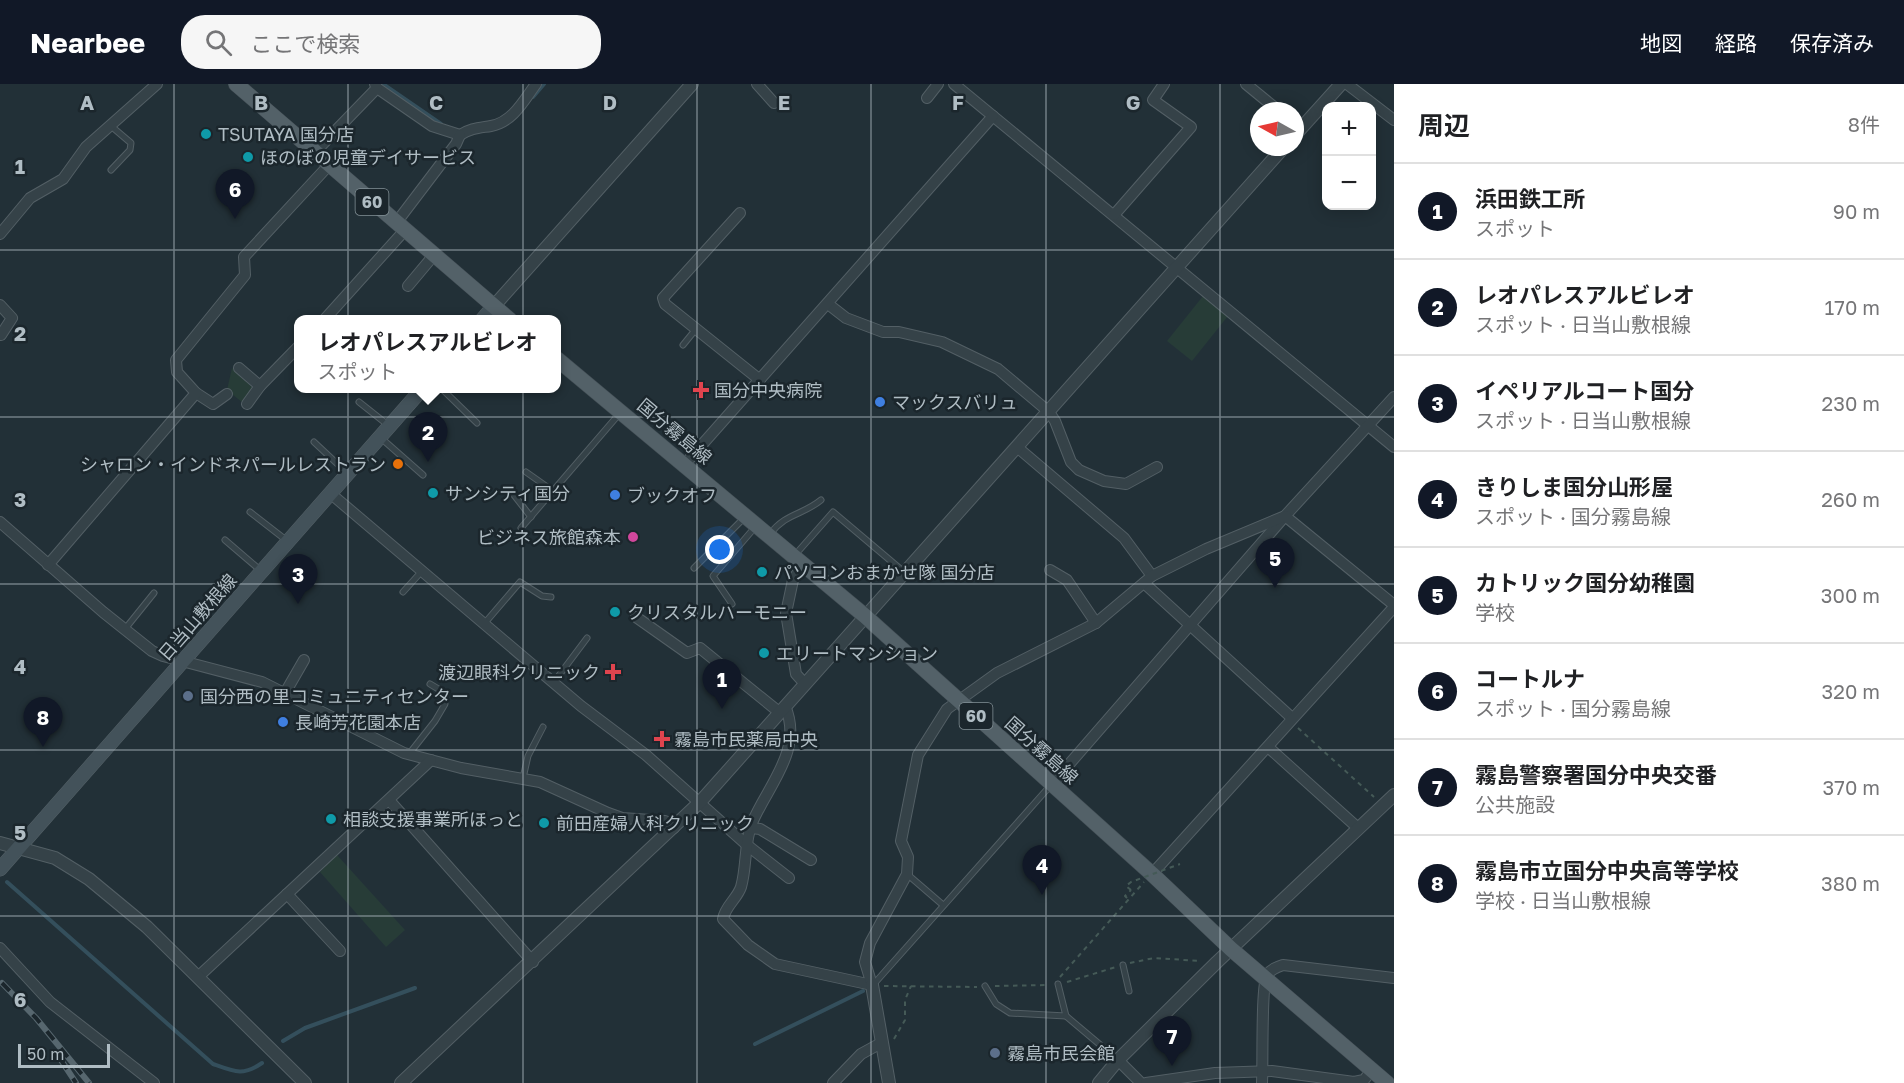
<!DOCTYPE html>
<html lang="ja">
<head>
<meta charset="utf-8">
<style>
  :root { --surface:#fff; --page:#f6f6f6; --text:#202124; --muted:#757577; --line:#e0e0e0; --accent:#111827 }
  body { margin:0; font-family:"Golos Text","Noto Sans JP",sans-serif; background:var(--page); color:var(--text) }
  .controls { position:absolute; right:18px; top:18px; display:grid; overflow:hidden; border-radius:12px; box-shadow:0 3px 15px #0003 }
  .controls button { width:54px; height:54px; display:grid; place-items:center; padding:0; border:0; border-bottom:2px solid var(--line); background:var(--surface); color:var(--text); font:30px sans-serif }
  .compass { position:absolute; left:1250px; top:18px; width:54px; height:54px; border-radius:50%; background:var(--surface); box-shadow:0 3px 15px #0003; rotate:278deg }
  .scale { position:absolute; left:18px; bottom:15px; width:92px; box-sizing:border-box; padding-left:6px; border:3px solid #b0bdc4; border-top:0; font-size:16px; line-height:21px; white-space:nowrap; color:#b0bdc4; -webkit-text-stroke:4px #1b262c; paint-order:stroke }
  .you { position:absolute; left:720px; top:466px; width:21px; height:21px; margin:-15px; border:4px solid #fff; border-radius:50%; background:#1a73e8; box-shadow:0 0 0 9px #1a73e833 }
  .badge { display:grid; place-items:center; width:39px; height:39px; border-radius:50%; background:var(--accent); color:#fff; font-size:20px; font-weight:700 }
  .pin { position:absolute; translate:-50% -50px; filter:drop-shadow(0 2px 3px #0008) }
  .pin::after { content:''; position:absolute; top:32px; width:21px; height:18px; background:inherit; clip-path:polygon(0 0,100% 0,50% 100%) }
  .popup { position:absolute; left:294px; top:231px; width:267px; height:78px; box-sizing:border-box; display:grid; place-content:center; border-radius:12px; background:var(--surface); filter:drop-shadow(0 2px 4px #0005); font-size:20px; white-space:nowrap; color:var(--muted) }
  .popup b { font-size:22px; color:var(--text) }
  .popup::after { content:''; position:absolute; left:50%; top:100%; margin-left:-12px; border:12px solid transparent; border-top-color:var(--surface) }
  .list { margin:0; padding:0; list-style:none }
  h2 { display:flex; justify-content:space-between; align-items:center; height:78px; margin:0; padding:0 24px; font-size:26px }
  h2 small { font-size:20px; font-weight:400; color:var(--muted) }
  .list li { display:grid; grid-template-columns:39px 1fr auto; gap:18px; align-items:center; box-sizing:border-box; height:96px; padding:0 24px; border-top:2px solid var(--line) }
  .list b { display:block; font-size:22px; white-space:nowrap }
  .list p { margin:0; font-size:20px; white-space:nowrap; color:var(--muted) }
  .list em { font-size:20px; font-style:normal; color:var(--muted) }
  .icon { flex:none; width:33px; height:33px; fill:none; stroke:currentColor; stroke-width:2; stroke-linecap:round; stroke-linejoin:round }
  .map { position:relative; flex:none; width:1394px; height:999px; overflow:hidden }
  header { display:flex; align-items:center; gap:36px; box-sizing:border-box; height:84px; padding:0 30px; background:var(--accent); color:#fff }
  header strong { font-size:28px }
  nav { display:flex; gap:33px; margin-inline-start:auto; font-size:21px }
  .search { width:420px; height:54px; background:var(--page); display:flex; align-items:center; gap:15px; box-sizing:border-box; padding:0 21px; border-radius:24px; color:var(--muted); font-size:22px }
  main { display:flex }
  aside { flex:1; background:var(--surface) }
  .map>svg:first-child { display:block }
</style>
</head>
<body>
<header>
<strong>Nearbee</strong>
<div class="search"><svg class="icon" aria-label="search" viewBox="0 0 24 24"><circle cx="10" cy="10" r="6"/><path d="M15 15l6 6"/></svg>ここで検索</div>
<nav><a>地図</a><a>経路</a><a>保存済み</a></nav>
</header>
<main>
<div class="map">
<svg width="1394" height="999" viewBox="0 0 1394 999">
  <rect width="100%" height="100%" fill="#223037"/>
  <g fill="#273c37">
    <path d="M1203,212L1228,232L1192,277L1167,257Z"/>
    <path d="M232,284L254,305L243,319L227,306Z"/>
    <path d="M337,771L405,846L386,863L320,788Z"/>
  </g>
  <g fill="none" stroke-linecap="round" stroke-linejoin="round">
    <g stroke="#344f5c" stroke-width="4">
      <path d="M383,0L441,40"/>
      <path d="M533,13L544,0"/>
      <path d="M7,798L213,980C235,988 243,992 262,979"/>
      <path d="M283,957L305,944L415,904"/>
      <path d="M755,960L863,907"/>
    </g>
    <defs>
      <g id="service">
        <path d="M111,42L131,59L130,66L111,86"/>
        <path d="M683,261L696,245"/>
        <path d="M441,304L477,339"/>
        <path d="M359,318L388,341"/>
        <path d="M381,354L423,391"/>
        <path d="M314,358L346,388"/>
        <path d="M526,388L553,407"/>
        <path d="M514,411L531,433"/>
        <path d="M250,428L286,456"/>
        <path d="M521,444L620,329"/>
        <path d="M770,450C786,429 803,431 821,416"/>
        <path d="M225,456L260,486"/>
        <path d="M795,471L833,428L904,488"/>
        <path d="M694,484L745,433"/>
        <path d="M403,508L422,487"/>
        <path d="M732,520L713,492L756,442"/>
        <path d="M484,540L520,498L542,512L551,513"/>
        <path d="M125,545L154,509"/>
        <path d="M554,598L587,554"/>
        <path d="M409,670L435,637L445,620L440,606L430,600"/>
        <path d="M523,694L528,672L543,643"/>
        <path d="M907,790L943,821"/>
        <path d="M1123,881L1129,907"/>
        <path d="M873,901L1050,702"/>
        <path d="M985,902L996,920L1010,929L1066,932L1058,900"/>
        <path d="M1066,932L1117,975"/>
      </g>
      <g id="minor">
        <path d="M375,0L377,4L432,42L460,51C471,44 479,44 491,42C513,38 524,16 536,0"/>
        <path d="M757,0L774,19"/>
        <path d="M954,0L1394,363"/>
        <path d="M1246,0L1274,23"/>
        <path d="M1347,0L1394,36"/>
        <path d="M927,14L938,0"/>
        <path d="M315,68L377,4"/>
        <path d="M740,129L663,214L665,220L760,296"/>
        <path d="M1114,131L1191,43L1153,16L1164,0"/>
        <path d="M396,139L456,60L460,51"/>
        <path d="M0,150L30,114L63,95L86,63L157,0"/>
        <path d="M408,202L434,171"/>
        <path d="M828,220L846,234L883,248H899L942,258L998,285L1049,328L1055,337L1071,378L1079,386L1104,397L1126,400L1157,383"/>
        <path d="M0,221L12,234L1,251"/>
        <path d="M324,236L405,146"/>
        <path d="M239,284L260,302"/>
        <path d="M196,309L213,320L227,310"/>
        <path d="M247,320L260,302L299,262"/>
        <path d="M1017,363L1124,454L1152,492"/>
        <path d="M684,381L993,32"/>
        <path d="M330,409L581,622L646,671L747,761L789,794"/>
        <path d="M0,438L103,528L152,567L163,572L262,598L404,669L461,684L540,698L608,729L622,734L665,737L674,744"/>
        <path d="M803,480L793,496L786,529L796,590L805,600"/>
        <path d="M48,481L196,309L177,288L176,276L245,191L244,173L329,81"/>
        <path d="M1050,486L1067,496L1096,539"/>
        <path d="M1144,499L1292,634"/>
        <path d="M636,533L687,569L700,564L779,628"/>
        <path d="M285,609L304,576"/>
        <path d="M785,622C804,666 768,701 752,739C744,759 747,782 741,803C737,815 725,822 723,835L748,861L775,880L872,901"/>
        <path d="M1268,663L1358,744"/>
        <path d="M1051,701L1285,432L1394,313"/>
        <path d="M389,716L533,878"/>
        <path d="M751,744L760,745L811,776"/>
        <path d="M1152,790L1394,523"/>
        <path d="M287,810L340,867"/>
        <path d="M0,864L50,918L154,999"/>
        <path d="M199,892L431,676"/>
        <path d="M872,901L865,878L870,859L907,790L908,773L901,757L918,671L947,625L997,589L1096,539L1152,492L1206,465L1285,432L1394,521"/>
        <path d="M1118,976L1141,999"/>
        <path d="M833,999L861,970L881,959"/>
        <path d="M1146,999L1215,989L1272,987L1354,998L1364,996L1371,987"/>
        <path d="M1262,999C1263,981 1261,900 1267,891C1271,885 1277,883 1283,881L1394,894"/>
      </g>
      <g id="tertiary">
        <path d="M1295,51L1341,0"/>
        <path d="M494,222L692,0"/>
        <path d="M0,759L55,774L89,795L147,843L305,999"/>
        <path d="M872,901L889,999"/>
        <path d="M401,999L701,717L1284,63"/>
        <path d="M1099,999L1118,976L1217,878L1394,711"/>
      </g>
      <g id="secondary">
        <path d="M482,236L494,222"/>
        <path d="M0,785L423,304"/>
      </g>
      <g id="primary">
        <path d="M236,0L510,236"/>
        <path d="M557,275L865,532L1152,790L1231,865L1387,999"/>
      </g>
    </defs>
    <use href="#service" stroke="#535f65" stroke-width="7"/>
    <use href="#minor" stroke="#535f65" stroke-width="12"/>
    <use href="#tertiary" stroke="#535f65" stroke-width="14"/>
    <use href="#secondary" stroke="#535f65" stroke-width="15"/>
    <use href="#primary" stroke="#424d54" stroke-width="16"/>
    <g stroke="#455a57" stroke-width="2" stroke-dasharray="4.5 4.5" stroke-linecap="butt">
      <path d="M1298,644L1374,713"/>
      <path d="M1127,814L1125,812L1131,806"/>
      <path d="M1130,879L1154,874L1201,877"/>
      <path d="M1060,893L1144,798"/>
      <path d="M1067,898L1116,883"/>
      <path d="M884,902L977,903"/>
      <path d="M995,902L1049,901"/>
      <path d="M894,955L905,936V916L911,902"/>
    </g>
    <use href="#service" stroke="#354248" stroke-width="5"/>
    <use href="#minor" stroke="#354248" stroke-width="10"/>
    <use href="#tertiary" stroke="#354248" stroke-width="12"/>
    <use href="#secondary" stroke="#43525a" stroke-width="14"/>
    <use href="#primary" stroke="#536168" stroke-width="15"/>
    <defs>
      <g id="rail">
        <path d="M2,899L36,934L89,999"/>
        <path d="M61,976L76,999"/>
      </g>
    </defs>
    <use href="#rail" stroke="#57676f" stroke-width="6"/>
    <use href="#rail" stroke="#1b262c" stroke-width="4" stroke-dasharray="11" stroke-linecap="butt"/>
    <path stroke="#455a57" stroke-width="2" stroke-dasharray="4.5 4.5" stroke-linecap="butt" d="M1131,806L1126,802L1131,798L1180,780"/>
  </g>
  <path fill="none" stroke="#b0bdc4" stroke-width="1.5" stroke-opacity="0.55" d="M174,0V999M348,0V999M523,0V999M697,0V999M871,0V999M1046,0V999M1220,0V999M0,166H1394M0,333H1394M0,500H1394M0,666H1394M0,832H1394"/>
  <g fill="#0f9aa8" stroke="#1b262c" stroke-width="2">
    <circle cx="206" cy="50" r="6"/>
    <circle cx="248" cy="73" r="6"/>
    <circle cx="433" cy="409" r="6"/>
    <circle cx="762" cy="488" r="6"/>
    <circle cx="615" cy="528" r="6"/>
    <circle cx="764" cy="569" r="6"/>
    <circle cx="331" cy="735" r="6"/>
    <circle cx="544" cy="739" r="6"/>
  </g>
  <g fill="#e0444e" stroke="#1b262c" stroke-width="2">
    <path d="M698 297h6v6h6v6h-6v6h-6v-6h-6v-6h6z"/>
    <path d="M610 579h6v6h6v6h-6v6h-6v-6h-6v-6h6z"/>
    <path d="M659 646h6v6h6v6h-6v6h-6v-6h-6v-6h6z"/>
  </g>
  <g fill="#3f7fe0" stroke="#1b262c" stroke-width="2">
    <circle cx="880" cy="318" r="6"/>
    <circle cx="615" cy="411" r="6"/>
    <circle cx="283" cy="638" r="6"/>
  </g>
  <circle fill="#e8710a" stroke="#1b262c" stroke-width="2" cx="398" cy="380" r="6"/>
  <circle fill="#d1479c" stroke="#1b262c" stroke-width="2" cx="633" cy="453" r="6"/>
  <g fill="#5c6f8a" stroke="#1b262c" stroke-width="2">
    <circle cx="188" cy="612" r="6"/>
    <circle cx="995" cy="969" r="6"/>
  </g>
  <g text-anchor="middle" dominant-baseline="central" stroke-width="5" stroke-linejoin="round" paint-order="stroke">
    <g fill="#1b262c" stroke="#839096" stroke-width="1.5">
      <rect x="355.5" y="105" width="33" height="26" rx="4.5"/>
      <rect x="959.5" y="619" width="33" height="26" rx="4.5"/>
    </g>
    <g font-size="16" font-weight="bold" fill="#b0bdc4">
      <text x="372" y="118">60</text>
      <text x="976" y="632">60</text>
    </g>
    <g font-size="18" fill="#b0bdc4" stroke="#1b262c" text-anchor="start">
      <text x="218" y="50">TSUTAYA 国分店</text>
      <text x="260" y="73">ほのぼの児童デイサービス</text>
      <text x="714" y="306">国分中央病院</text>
      <text x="892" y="318">マックスバリュ</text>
      <text x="386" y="380" text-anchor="end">シャロン・インドネパールレストラン</text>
      <text x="445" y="409">サンシティ国分</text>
      <text x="627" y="411">ブックオフ</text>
      <text x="621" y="453" text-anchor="end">ビジネス旅館森本</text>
      <text x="774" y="488">パソコンおまかせ隊 国分店</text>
      <text x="627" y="528">クリスタルハーモニー</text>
      <text x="776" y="569">エリートマンション</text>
      <text x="600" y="588" text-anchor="end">渡辺眼科クリニック</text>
      <text x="200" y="612">国分西の里コミュニティセンター</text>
      <text x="295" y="638">長崎芳花園本店</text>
      <text x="674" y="655">霧島市民薬局中央</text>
      <text x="343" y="735">相談支援事業所ほっと</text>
      <text x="556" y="739">前田産婦人科クリニック</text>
      <text x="1007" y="969">霧島市民会館</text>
    </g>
    <g font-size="18" fill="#b0bdc4" stroke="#1b262c">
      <text transform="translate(675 347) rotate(40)">国分霧島線</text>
      <text transform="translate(197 533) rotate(-49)">日当山敷根線</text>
      <text transform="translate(1042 666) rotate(42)">国分霧島線</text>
    </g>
  </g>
  <g font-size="20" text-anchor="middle" font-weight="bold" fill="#b0bdc4" stroke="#1b262c" stroke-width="5" stroke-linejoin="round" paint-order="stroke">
    <text x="87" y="26">A</text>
    <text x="261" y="26">B</text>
    <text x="436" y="26">C</text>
    <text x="610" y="26">D</text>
    <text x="784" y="26">E</text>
    <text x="958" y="26">F</text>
    <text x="1133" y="26">G</text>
    <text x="20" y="90">1</text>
    <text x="20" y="257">2</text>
    <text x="20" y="423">3</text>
    <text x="20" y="590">4</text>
    <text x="20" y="756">5</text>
    <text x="20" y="923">6</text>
  </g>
</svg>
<div class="controls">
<button>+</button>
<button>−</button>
</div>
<svg class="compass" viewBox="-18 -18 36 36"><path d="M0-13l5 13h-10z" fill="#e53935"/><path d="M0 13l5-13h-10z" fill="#757577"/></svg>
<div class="scale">50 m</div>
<div class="you"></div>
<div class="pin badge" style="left:722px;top:625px">1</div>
<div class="pin badge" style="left:428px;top:378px">2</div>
<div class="popup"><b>レオパレスアルビレオ</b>スポット</div>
<div class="pin badge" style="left:298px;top:520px">3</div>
<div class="pin badge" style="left:1042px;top:811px">4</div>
<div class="pin badge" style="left:1275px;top:504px">5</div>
<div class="pin badge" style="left:235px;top:135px">6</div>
<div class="pin badge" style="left:1172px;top:982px">7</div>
<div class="pin badge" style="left:43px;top:663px">8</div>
</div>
<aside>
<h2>周辺<small>8件</small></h2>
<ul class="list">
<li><span class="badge">1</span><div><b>浜田鉄工所</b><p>スポット</p></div><em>90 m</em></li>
<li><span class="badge">2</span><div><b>レオパレスアルビレオ</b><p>スポット · 日当山敷根線</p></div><em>170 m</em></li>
<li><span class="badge">3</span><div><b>イペリアルコート国分</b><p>スポット · 日当山敷根線</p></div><em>230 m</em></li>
<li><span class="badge">4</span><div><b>きりしま国分山形屋</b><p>スポット · 国分霧島線</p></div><em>260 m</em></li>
<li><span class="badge">5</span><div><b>カトリック国分幼稚園</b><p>学校</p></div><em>300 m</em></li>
<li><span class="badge">6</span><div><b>コートルナ</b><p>スポット · 国分霧島線</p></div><em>320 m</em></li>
<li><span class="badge">7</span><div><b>霧島警察署国分中央交番</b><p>公共施設</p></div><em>370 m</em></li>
<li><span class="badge">8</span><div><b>霧島市立国分中央高等学校</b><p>学校 · 日当山敷根線</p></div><em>380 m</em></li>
</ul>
</aside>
</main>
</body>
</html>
